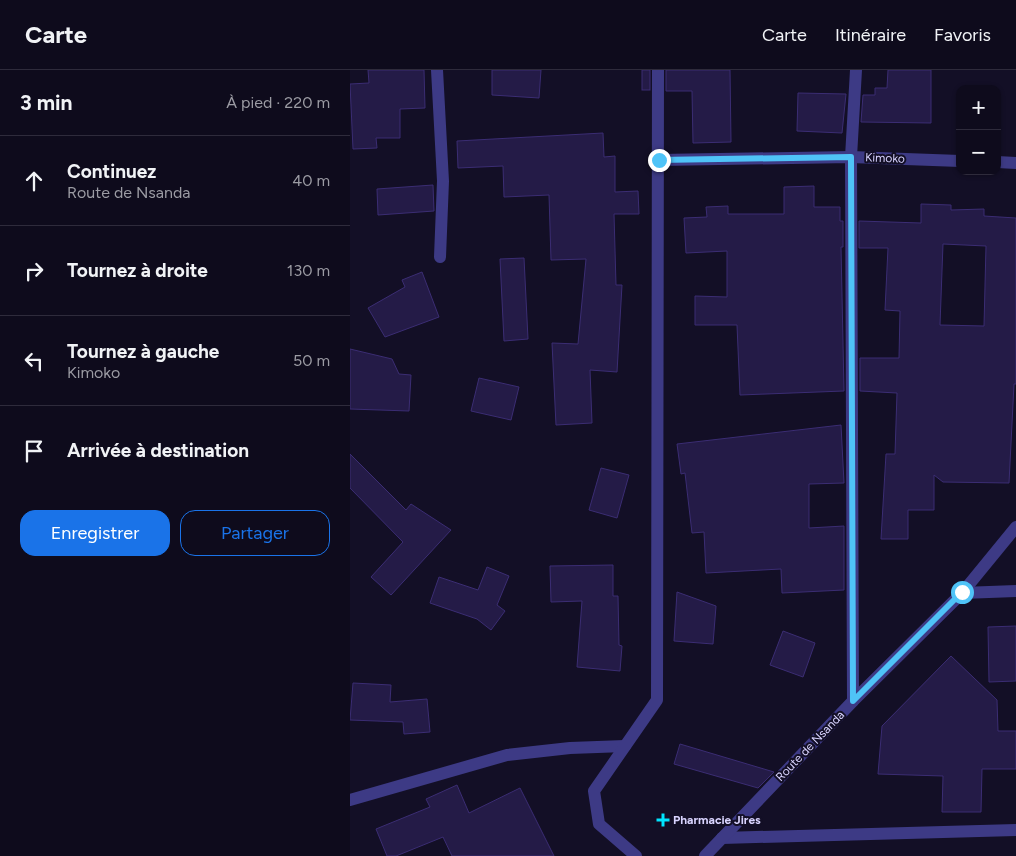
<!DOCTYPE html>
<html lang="fr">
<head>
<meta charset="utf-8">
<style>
  :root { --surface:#0e0b1c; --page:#1c1929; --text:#f1f3f6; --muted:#9b9ba3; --line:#2e2b3b; --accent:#1a73e8 }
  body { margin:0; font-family:Figtree,sans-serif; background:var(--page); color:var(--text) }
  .controls { position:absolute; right:15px; top:15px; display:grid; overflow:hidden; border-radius:10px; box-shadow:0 1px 4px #0004 }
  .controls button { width:45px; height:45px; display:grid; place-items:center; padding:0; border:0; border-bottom:1px solid var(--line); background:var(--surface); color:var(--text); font:25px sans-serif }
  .stop { position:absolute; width:15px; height:15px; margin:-11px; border:4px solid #4fc3f7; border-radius:50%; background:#fff }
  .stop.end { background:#4fc3f7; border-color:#fff; box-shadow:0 1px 5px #0008 }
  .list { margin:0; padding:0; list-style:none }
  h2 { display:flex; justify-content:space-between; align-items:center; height:65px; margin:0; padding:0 20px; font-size:21px }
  h2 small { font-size:16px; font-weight:400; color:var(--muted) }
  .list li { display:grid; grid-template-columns:32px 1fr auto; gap:15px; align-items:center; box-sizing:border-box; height:90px; padding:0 20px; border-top:1px solid var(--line) }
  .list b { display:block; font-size:19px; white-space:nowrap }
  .list p { margin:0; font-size:16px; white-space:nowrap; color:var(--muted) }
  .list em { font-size:16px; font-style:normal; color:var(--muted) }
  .actions { display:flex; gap:10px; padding:15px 20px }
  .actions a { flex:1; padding:11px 0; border:1px solid var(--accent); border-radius:15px; text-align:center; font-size:18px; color:var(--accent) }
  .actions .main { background:var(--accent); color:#fff }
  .icon { flex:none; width:28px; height:28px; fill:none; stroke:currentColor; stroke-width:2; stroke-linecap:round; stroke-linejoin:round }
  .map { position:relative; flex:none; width:666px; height:786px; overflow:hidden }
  header { display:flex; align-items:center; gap:30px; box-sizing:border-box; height:70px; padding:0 25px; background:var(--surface); border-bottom:1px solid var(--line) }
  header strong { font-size:24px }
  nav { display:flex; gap:28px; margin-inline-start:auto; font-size:18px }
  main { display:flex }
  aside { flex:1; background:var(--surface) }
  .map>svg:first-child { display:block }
</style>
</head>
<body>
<header>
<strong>Carte</strong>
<nav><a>Carte</a><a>Itinéraire</a><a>Favoris</a></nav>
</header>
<main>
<aside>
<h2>3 min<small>À pied · 220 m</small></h2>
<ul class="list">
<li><svg class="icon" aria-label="ahead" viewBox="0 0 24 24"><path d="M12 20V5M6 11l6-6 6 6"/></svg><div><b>Continuez</b><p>Route de Nsanda</p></div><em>40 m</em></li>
<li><svg class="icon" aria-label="right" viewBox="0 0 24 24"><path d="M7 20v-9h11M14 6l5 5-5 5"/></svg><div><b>Tournez à droite</b></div><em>130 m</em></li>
<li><svg class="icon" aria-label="left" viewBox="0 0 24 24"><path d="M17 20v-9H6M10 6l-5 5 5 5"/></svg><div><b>Tournez à gauche</b><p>Kimoko</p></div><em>50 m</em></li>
<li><svg class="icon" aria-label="arrive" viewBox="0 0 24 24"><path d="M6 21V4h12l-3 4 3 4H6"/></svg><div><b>Arrivée à destination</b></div></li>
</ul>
<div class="actions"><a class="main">Enregistrer</a><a>Partager</a></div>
</aside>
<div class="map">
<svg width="666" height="786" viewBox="0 0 666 786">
  <rect width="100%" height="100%" fill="#130f26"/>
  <g fill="#241b47" stroke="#3b2d73" fill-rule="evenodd">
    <path d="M18,0H74L75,38L50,39V68H26L27,78L3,79L0,14L19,13Z"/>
    <path d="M142,0H191L189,28L142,25Z"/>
    <rect x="292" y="0" width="8" height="20"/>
    <path d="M316,0H380L381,72L343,73L342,21H316Z"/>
    <path d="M538,0H581V53L511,52L513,25H525V18H537Z"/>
    <path d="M448,23L496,24L492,63L447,61Z"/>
    <path d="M253,63L254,87L265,86V122L288,121L289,144H264L266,215H272L267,302L240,300L242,353L206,355L202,273L228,274L236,189L201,190L199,125L154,127L153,96L108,98L107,71Z"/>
    <path d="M83,115L84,141L28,145L27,119Z"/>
    <path d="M464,116V137H490V151H493V177H491L494,321L390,325L387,255H345V226L377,227V181L336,183L334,148L357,147L356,137L378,136V144H434V117Z"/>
    <path d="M571,134L601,135V140L634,139V146L666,148V314H664L659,413L593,412L584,405V440H558V469H531L536,384H545L547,323L510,321V288H549L550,241L535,240L538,178H509V151L571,153ZM593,174L636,176L634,256L590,255Z"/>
    <path d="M174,188L178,269L154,271L150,189Z"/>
    <path d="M72,202L89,247L35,267L18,238L55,217L52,210Z"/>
    <path d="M0,279L42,289L49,304L61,305L59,341L0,339Z"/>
    <path d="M129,308L169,317L161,350L121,341Z"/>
    <path d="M491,355L494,413L459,414V458L494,456V520L432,523L431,499L356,503L354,462L342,463L335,403L331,404L327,374Z"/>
    <path d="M0,384L56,440L61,434L101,460L41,525L21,507L53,472L0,418Z"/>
    <path d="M251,398L279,405L267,448L239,440Z"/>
    <path d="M263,495V526H268L269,575L272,576L270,601L227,597L232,531L201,532L200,496Z"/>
    <path d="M137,497L159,506L147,535L155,541L141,560L127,549L80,533L89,507L128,520Z"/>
    <path d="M327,522L366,536L363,574L324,571Z"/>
    <path d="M666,556V611L639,612L638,557Z"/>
    <path d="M433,561L465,573L453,607L420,595Z"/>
    <path d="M601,586L647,630L648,661H666V699H632L631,742H592L593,706L528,704L532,656Z"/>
    <path d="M3,613L41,615L40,632L77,629L80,662L54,664L53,652L0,650Z"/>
    <path d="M330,674L424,702L408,718L324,694Z"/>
    <path d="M107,715L119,743L170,718L204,786H102L93,767L46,786H37L26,759L80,737L76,729Z"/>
  </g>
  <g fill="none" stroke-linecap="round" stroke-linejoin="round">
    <g stroke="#3d3a85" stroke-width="12">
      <path d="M87,0L93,111L90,187"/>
      <path d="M309,90L501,87L610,91"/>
      <path d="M647,92L666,93"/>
      <path d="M612,523L666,521"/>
      <path d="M503,631L501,87L506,0"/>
      <path d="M0,730L157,685L220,678L275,676"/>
      <path d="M372,768L666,760"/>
      <path d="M286,786L249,754L244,721L307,630L308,0"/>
      <path d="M355,786L503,631L612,523L666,457"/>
    </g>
  </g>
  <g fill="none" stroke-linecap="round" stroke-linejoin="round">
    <path stroke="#4fc3f7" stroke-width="6" d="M309,90L501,87L503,631L612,522"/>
  </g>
  <path fill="#00e5ff" stroke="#130f26" stroke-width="2" d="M310.5 742.5h5v5h5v5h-5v5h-5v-5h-5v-5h5z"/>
  <g text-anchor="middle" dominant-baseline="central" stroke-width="4" stroke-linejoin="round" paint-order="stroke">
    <g font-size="12" fill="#d9d4ff" stroke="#130f26">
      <text transform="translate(535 88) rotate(2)">Kimoko</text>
      <text transform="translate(460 676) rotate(-46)">Route de Nsanda</text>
    </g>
    <g font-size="12" font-weight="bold" fill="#d9d4ff" stroke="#130f26" text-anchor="start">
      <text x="323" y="750">Pharmacie Jires</text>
    </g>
  </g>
</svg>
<div class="controls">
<button>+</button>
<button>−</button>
</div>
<div class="stop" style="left:612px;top:522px"></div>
<div class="stop end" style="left:309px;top:90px"></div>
</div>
</main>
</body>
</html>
